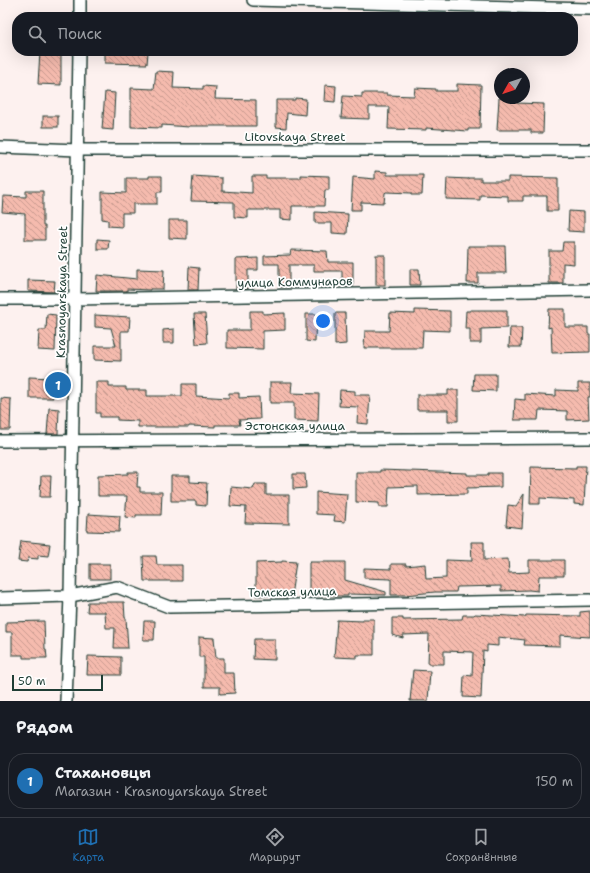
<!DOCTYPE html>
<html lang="ru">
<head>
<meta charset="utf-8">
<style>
  :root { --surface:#171b24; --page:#20242c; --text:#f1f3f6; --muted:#9ea1a6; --line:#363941; --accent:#1f6fb2 }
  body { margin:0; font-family:"Shantell Sans",sans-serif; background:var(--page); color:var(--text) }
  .compass { position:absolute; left:494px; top:68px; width:36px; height:36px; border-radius:50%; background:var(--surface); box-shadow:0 4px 16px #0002; rotate:230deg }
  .scale { position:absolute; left:12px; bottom:10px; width:91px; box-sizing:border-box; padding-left:4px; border:2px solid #1f3d34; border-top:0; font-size:11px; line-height:14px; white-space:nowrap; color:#1f3d34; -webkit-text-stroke:3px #fff; paint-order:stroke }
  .you { position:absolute; left:323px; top:321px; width:14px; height:14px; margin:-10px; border:3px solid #fff; border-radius:50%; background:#1a73e8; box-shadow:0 0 0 6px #1a73e833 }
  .badge { display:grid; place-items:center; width:26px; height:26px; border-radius:50%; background:var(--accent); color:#fff; font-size:13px; font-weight:700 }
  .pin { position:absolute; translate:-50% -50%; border:2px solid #fff; box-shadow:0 1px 4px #0006 }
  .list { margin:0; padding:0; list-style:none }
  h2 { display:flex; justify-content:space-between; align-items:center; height:52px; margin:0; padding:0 16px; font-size:17px }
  h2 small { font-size:13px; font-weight:400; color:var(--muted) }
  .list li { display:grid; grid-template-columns:26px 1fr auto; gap:12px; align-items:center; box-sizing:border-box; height:56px; margin:0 8px 8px; padding:0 8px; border:1px solid var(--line); border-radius:16px }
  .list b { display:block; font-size:15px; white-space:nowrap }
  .list p { margin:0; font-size:13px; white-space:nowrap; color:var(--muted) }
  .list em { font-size:13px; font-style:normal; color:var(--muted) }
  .icon { flex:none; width:22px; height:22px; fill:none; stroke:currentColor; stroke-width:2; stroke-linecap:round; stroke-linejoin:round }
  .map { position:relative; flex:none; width:590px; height:701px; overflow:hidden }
  .search { position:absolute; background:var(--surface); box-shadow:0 4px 16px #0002; left:12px; right:12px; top:12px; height:44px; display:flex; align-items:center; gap:10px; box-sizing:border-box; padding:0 14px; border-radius:16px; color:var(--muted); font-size:15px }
  .sheet { height:116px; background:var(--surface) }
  nav { display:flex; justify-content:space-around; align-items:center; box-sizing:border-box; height:56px; border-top:1px solid var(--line); background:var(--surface); font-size:11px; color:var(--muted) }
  nav a { display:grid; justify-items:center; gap:2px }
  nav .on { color:var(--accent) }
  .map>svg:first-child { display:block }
</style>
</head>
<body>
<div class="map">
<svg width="590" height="701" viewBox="0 0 590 701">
  <defs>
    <pattern id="building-back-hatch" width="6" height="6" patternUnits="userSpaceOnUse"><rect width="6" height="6" fill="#f5bbae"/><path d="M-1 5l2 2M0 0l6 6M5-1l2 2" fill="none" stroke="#c6998e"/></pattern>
  </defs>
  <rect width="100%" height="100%" fill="#fdf1ef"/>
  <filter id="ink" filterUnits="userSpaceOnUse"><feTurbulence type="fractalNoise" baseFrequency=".025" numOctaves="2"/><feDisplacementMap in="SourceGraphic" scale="8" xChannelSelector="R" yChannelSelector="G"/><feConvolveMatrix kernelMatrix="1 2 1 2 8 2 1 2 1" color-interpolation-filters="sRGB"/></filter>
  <g filter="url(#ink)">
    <g fill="url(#building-back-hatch)" stroke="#1f3d34">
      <path d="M40,51H61V85L38,84Z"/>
      <path d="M105,51L148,52L147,64L105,63Z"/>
      <path d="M156,71L174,72L173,88L203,89V86L216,87L215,99L256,100V126H189V127L162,125V128L131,127V88L154,89Z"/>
      <path d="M457,84L481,85L480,129H468V131L426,128V130L388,129L389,107H369V119L341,118L343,96L362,97V93H387V95L414,96L415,88L436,89V91H457Z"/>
      <path d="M325,85L336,86L335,102L324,101Z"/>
      <path d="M105,92L115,93L113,130L102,129Z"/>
      <path d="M295,98L306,99L305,115L287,113L286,128L276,127V100H295Z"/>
      <path d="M499,98H517V103L544,104L543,133H531V130H497Z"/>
      <rect x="43" y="116" width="15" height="11"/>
      <path d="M375,171L387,172V175H423L422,195H411V193L386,192L385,193L384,203L361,202V210H351L353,177L375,179Z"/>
      <path d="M301,175L329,176V190H325L324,206H292V220L280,219V210H248V218L234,217V202L191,201L193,176L222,178V191L252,193V176H266V178H301Z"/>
      <path d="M149,176H162V192H157V204H133V213H122V227L108,226V220L102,219V192L126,193V178H149Z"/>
      <path d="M508,177L558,178V211H547V196H523V201H508V196L480,195V200L446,199L447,178L469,179V178H481V181H508Z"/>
      <path d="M26,191H43V226H45V240H25V214L2,212L3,196L26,197Z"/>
      <path d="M569,211L584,212V232L568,231Z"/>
      <path d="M315,212L348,214L347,234L332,233V223H315Z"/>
      <path d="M169,220H187V239L169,238Z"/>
      <path d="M97,239L109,240L108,249H97Z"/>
      <path d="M563,242H574V264L563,263V283H549V251H562Z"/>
      <path d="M468,246H505L506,273H478V283H467Z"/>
      <path d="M291,250L327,251L328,262H353V287L342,286V271H314V265H289V287H279V264H264V256L290,255Z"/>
      <rect x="376" y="255" width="9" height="30"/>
      <path d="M258,258V270H248V289H236V259Z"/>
      <path d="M189,267L199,268L198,290H188Z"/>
      <path d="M137,269L164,270L163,289H150V290L127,289V291H96L97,275L137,279Z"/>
      <path d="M410,269H419L420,285H410Z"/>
      <path d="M28,280L55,281L54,292L28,291Z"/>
      <path d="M549,309H565V327H588V334H590V352L552,353L551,327L548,328Z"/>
      <path d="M415,310L450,311V331L423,330L422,348H364L365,331H389L390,313L415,314Z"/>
      <path d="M470,310H507V328L481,329V343H470V329H465L466,311H470Z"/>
      <path d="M250,311H263V314L285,313V330L263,331V349L227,348V330H250Z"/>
      <path d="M335,313H345L346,344L335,345Z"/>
      <path d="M47,314L56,315L55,351L38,350L39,330H46Z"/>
      <path d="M194,314H205L207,343L196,344Z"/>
      <path d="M306,314H316L315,342L306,341Z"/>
      <path d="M95,315L130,317L129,331H121V361L94,360V346H116L111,328L95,327Z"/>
      <path d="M510,328H522L521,347H509Z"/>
      <path d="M174,329V343H163V330Z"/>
      <path d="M474,374H496V391L473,390Z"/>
      <path d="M29,377L53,378V398H29Z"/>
      <path d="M96,382H109V387H126V390H147V396H182V384H196V396L229,398V393H239V398L259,397L260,419L239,420L240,425H215V427L189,426V427H138V421L117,420V417H100V413H96Z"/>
      <path d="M270,382H292L291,393L319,394L318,421L294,420V403H270Z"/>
      <path d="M578,383H590V397H588L589,419L567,420V411L539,410L538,420H514L515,399L525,400V394L556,396V390L578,391Z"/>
      <path d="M340,390L355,391V395H370L368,424L357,423L358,407L339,406Z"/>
      <path d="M448,390H458V421H448V410H417V395H448Z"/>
      <path d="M1,398L11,399L10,430H1Z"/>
      <path d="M49,408L59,409L58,434H47Z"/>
      <path d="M576,466H586L584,505L574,504V500L540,498V504H530L531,467L576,468Z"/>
      <path d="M380,470L467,473V475H488V473H501V487L467,488V494L418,495V486L389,487L388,507H379V503L356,502V472H380Z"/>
      <path d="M128,472H138L137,487H140V492H162L161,515H136V518L125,517L127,496H98V475L128,474Z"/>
      <path d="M293,474H305L306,488L293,489Z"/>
      <path d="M41,476H51L50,497H40Z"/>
      <path d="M171,476H190V482L207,483L206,506L196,505V501H171Z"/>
      <path d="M255,484H266V495H289V524L245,523L246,507L230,506L231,487L253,489Z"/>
      <path d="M316,492L347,494L345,522L334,521L335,515L316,514Z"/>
      <path d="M524,494L522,528L506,526L508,505L516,506Z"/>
      <path d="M88,514L120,516L119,532L87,531Z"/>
      <path d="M21,541L50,544L48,556L38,555V559L28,558L27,562L18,561Z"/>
      <path d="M471,542H484V560L508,559L509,573L529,572V560H564V576H539L538,591L529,590L501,591V586L457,587L456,592H435L405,595H391V579L364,578V568L391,569V564H406V566L425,564L426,579L446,578V560L472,561Z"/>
      <path d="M143,556H156L157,565H182V581H144Z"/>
      <path d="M282,561L296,562L291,596H280V595L256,596V563L282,562Z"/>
      <path d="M310,562H345V580L386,592V595L348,594V596H337L309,594V563Z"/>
      <rect x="90" y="564" width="20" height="15"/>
      <path d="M88,602H124L125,618H126L128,648H114L115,628H106L105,612H87Z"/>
      <path d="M590,611V637L560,635V646L524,645L525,640L498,637V646L487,645V652L483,651L481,698L463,697L464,675L472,676L473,652L444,651V664H428L429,634L403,635V638L392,635V618H403V620L462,619L463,615H474L475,614L525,617L526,615L580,616V612Z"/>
      <path d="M363,619H374V655H357V658L334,657L337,620L363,621Z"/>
      <path d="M44,621L45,649H46L47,658H23V655H12V632H6V622Z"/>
      <path d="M144,621H155L154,640H143Z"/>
      <path d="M199,637L214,638L216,658H224V673H234L235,693L220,694V687H204V657H199Z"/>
      <path d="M254,639H275V660L253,659Z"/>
      <path d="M88,656L121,657V675H87Z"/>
      <path d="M413,670L430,671L428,701H410Z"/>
    </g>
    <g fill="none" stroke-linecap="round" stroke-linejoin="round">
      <defs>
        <g id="minor">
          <path d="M253,0L590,9"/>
          <path d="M80,17V0"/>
          <path d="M0,147L78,150H590"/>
          <path d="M0,299H75L590,290"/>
          <path d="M0,441L590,438"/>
          <path d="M0,598L70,596L117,587L169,607L590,600"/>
          <path d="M66,701L70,596L79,51"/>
        </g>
      </defs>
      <use href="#minor" stroke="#1f3d34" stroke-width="14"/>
      <use href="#minor" stroke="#fff" stroke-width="11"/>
    </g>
  </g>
  <g text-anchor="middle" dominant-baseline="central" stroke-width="3.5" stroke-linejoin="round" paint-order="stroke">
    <g font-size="12" fill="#1f3d34" stroke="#fff">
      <text x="295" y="137">Litovskaya Street</text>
      <text transform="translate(295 282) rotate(-1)">улица Коммунаров</text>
      <text transform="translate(62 292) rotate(-89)">Krasnoyarskaya Street</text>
      <text x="295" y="426">Эстонская улица</text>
      <text transform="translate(292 592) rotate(-1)">Томская улица</text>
    </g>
  </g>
</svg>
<svg class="compass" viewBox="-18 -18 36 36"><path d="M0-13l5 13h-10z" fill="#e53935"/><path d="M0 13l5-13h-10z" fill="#9ea1a6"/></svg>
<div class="scale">50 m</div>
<div class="you"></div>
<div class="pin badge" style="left:58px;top:385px">1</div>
<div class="search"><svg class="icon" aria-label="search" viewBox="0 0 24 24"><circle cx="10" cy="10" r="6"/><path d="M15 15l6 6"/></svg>Поиск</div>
</div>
<section class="sheet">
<h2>Рядом<small></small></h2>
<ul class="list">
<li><span class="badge">1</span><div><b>Стахановцы</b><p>Магазин · Krasnoyarskaya Street</p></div><em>150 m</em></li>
</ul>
</section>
<nav>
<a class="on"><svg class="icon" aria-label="map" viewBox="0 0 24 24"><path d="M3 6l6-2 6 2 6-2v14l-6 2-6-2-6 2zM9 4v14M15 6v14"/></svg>Карта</a>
<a><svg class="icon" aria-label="directions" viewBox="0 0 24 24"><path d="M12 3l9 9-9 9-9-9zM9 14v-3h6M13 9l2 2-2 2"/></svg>Маршрут</a>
<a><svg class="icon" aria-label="saved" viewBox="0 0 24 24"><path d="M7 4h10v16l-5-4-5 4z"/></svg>Сохранённые</a>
</nav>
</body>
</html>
